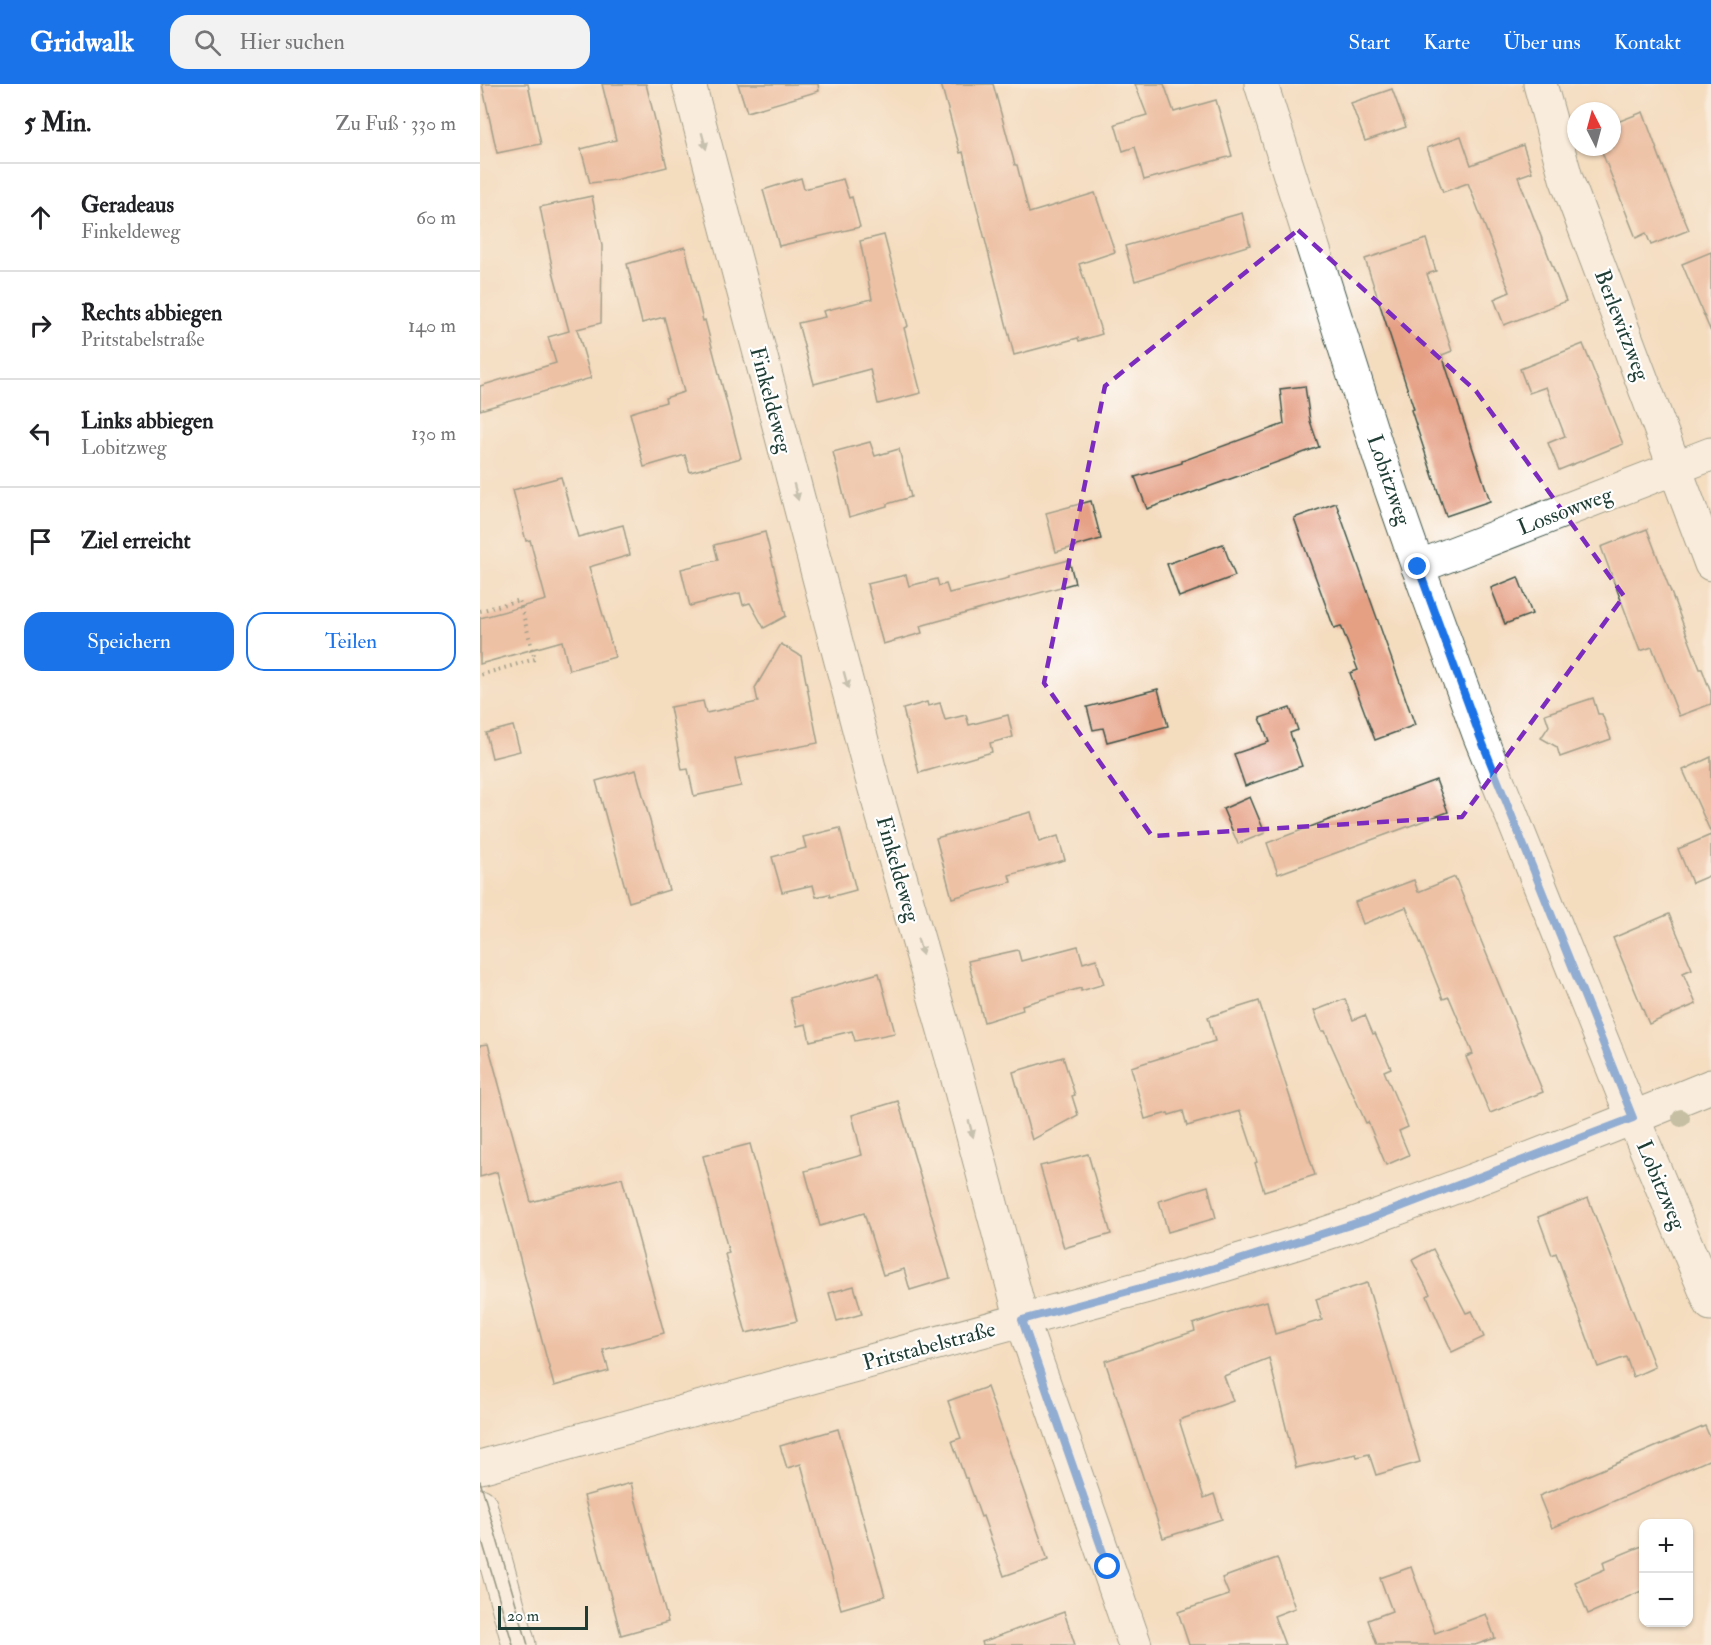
<!DOCTYPE html>
<html lang="de">
<head>
<meta charset="utf-8">
<style>
  :root { --surface:#fff; --page:#f2f2f2; --text:#202124; --muted:#757577; --line:#e0e0e0; --accent:#1a73e8 }
  body { margin:0; font-family:"IM FELL Double Pica",serif; background:var(--page); color:var(--text) }
  .controls { position:absolute; right:18px; bottom:18px; display:grid; overflow:hidden; border-radius:12px; box-shadow:0 2px 4px #0004 }
  .controls button { width:54px; height:54px; display:grid; place-items:center; padding:0; border:0; border-bottom:2px solid var(--line); background:var(--surface); color:var(--text); font:30px sans-serif }
  .compass { position:absolute; left:1087px; top:18px; width:54px; height:54px; border-radius:50%; background:var(--surface); box-shadow:0 2px 4px #0004; rotate:354deg }
  .scale { position:absolute; left:18px; bottom:15px; width:90px; box-sizing:border-box; padding-left:6px; border:3px solid #1f3d34; border-top:0; font-size:16px; line-height:21px; white-space:nowrap; color:#1f3d34; -webkit-text-stroke:4px #fff; paint-order:stroke }
  .stop { position:absolute; width:18px; height:18px; margin:-14px; border:4px solid #1a73e8; border-radius:50%; background:#fff }
  .stop.end { background:#1a73e8; border-color:#fff; box-shadow:0 2px 6px #0008 }
  .list { margin:0; padding:0; list-style:none }
  h2 { display:flex; justify-content:space-between; align-items:center; height:78px; margin:0; padding:0 24px; font-size:26px }
  h2 small { font-size:20px; font-weight:400; color:var(--muted) }
  .list li { display:grid; grid-template-columns:39px 1fr auto; gap:18px; align-items:center; box-sizing:border-box; height:108px; padding:0 24px; border-top:2px solid var(--line) }
  .list b { display:block; font-size:22px; white-space:nowrap }
  .list p { margin:0; font-size:20px; white-space:nowrap; color:var(--muted) }
  .list em { font-size:20px; font-style:normal; color:var(--muted) }
  .actions { display:flex; gap:12px; padding:18px 24px }
  .actions a { flex:1; padding:14px 0; border:2px solid var(--accent); border-radius:18px; text-align:center; font-size:21px; color:var(--accent) }
  .actions .main { background:var(--accent); color:#fff }
  .icon { flex:none; width:33px; height:33px; fill:none; stroke:currentColor; stroke-width:2; stroke-linecap:round; stroke-linejoin:round }
  .map { position:relative; flex:none; width:1231px; height:1561px; overflow:hidden }
  header { display:flex; align-items:center; gap:36px; box-sizing:border-box; height:84px; padding:0 30px; background:var(--accent); color:#fff }
  header strong { font-size:28px }
  nav { display:flex; gap:33px; margin-inline-start:auto; font-size:21px }
  .search { width:420px; height:54px; background:var(--page); display:flex; align-items:center; gap:15px; box-sizing:border-box; padding:0 21px; border-radius:18px; color:var(--muted); font-size:22px }
  main { display:flex }
  aside { flex:1; background:var(--surface) }
  .map>svg:first-child { display:block }
</style>
</head>
<body>
<header>
<strong>Gridwalk</strong>
<div class="search"><svg class="icon" aria-label="search" viewBox="0 0 24 24"><circle cx="10" cy="10" r="6"/><path d="M15 15l6 6"/></svg>Hier suchen</div>
<nav><a>Start</a><a>Karte</a><a>Über uns</a><a>Kontakt</a></nav>
</header>
<main>
<aside>
<h2>5 Min.<small>Zu Fuß · 330 m</small></h2>
<ul class="list">
<li><svg class="icon" aria-label="ahead" viewBox="0 0 24 24"><path d="M12 20V5M6 11l6-6 6 6"/></svg><div><b>Geradeaus</b><p>Finkeldeweg</p></div><em>60 m</em></li>
<li><svg class="icon" aria-label="right" viewBox="0 0 24 24"><path d="M7 20v-9h11M14 6l5 5-5 5"/></svg><div><b>Rechts abbiegen</b><p>Pritstabelstraße</p></div><em>140 m</em></li>
<li><svg class="icon" aria-label="left" viewBox="0 0 24 24"><path d="M17 20v-9H6M10 6l-5 5 5 5"/></svg><div><b>Links abbiegen</b><p>Lobitzweg</p></div><em>130 m</em></li>
<li><svg class="icon" aria-label="arrive" viewBox="0 0 24 24"><path d="M6 21V4h12l-3 4 3 4H6"/></svg><div><b>Ziel erreicht</b></div></li>
</ul>
<div class="actions"><a class="main">Speichern</a><a>Teilen</a></div>
</aside>
<div class="map">
<svg width="1231" height="1561" viewBox="0 0 1231 1561">
  <rect width="100%" height="100%" fill="#fff"/>
  <filter id="ink" filterUnits="userSpaceOnUse"><feTurbulence type="fractalNoise" baseFrequency=".0167" numOctaves="2"/><feDisplacementMap in="SourceGraphic" scale="12" xChannelSelector="R" yChannelSelector="G"/><feConvolveMatrix kernelMatrix="1 2 1 2 8 2 1 2 1" color-interpolation-filters="sRGB"/></filter>
  <filter id="wash" filterUnits="userSpaceOnUse"><feTurbulence type="fractalNoise" baseFrequency=".008" numOctaves="4" result="noise"/><feDisplacementMap in="SourceGraphic" scale="24" xChannelSelector="R" yChannelSelector="G"/><feGaussianBlur stdDeviation="1.35" result="paint"/><feColorMatrix in="noise" values="0 0 0 0 0 0 0 0 0 0 0 0 0 0 0 0 0 1.4 0 .05"/><feComposite in="paint" operator="in"/></filter>
  <g filter="url(#wash)">
    <rect width="100%" height="100%" fill="#f4dcbf"/>
    <g id="blocks">
      <g fill="#e59f83">
        <path d="M2,0H48L61,60L17,69Z"/>
        <path d="M122,0H166L187,83L135,96L110,99L101,65L136,56Z"/>
        <path d="M258,0H338L339,7L267,28Z"/>
        <path d="M461,0H513L535,81H537L549,129L615,109L635,168L599,180L622,250L599,257L598,254L534,271L483,68L480,69Z"/>
        <path d="M655,0H684L694,28L736,16L752,72L664,96L655,63L643,67L635,40L667,31Z"/>
        <path d="M912,5L926,43L885,57L871,19Z"/>
        <path d="M1163,28L1190,101L1209,146L1171,161L1166,149L1156,154L1120,63H1132V40Z"/>
        <path d="M981,52L991,81L1043,61L1052,88L1038,93L1086,217L1024,241L1014,215L1030,208L988,99L963,108L947,64Z"/>
        <path d="M321,94L324,105L363,95L369,114L372,113L380,143L299,162L283,106Z"/>
        <path d="M112,112L122,162L121,239L97,245L111,294L0,326V302L76,279L68,253L89,247L73,187L60,123Z"/>
        <path d="M762,129L770,161L655,197L645,162Z"/>
        <path d="M404,151L428,242L424,244L441,309L398,320L390,285L334,300L318,239L345,233L343,227L392,215L380,157Z"/>
        <path d="M946,155L956,187L947,190L972,267L962,271L1010,417L966,432L931,326L934,325L885,175Z"/>
        <path d="M205,163L223,237L225,236L261,374L210,388L205,371L164,383L150,329L186,318L185,314L204,308L184,233L162,239L147,180Z"/>
        <path d="M1231,168V248L1202,180Z"/>
        <path d="M1103,260L1143,360L1079,386L1068,359L1085,352L1066,303L1049,309L1040,285Z"/>
        <path d="M825,302L830,337L839,363L667,425L655,393L702,379V377L804,340L800,305Z"/>
        <path d="M390,358L395,372L419,365L431,413L407,420V422L369,433L353,368Z"/>
        <path d="M81,393L98,453L143,441L150,471L109,483L135,573L89,586L82,557L0,580V534L66,516L50,456L46,457L33,406Z"/>
        <path d="M611,417L621,455L576,468L566,429Z"/>
        <path d="M856,419L935,641L895,656L870,589L878,586L861,542L854,544L814,434Z"/>
        <path d="M1167,445L1220,585H1222L1231,609V620L1199,632L1172,563L1160,567L1121,463Z"/>
        <path d="M285,448L306,532L284,544L270,519L263,521L260,509L210,522L201,485L238,476L234,461Z"/>
        <path d="M743,460L755,492L699,513L687,480Z"/>
        <path d="M589,476L595,499L440,542L442,549L403,560L387,500L426,491L429,502L457,495L459,502L466,500L469,509L529,494V492Z"/>
        <path d="M1038,493L1052,530L1025,540L1011,504Z"/>
        <path d="M301,560L321,572L338,659L255,675L261,702L214,712L208,685L202,686L190,623L223,617L226,629L278,618L275,604Z"/>
        <path d="M678,605L688,642L627,658L623,644L613,646L607,623Z"/>
        <path d="M1113,614L1118,630H1122L1131,655L1080,673L1077,663L1061,654L1069,642L1065,630Z"/>
        <path d="M447,618L448,622L460,619L465,636L486,631L489,641L528,631L533,653L510,659L512,668L439,689L423,625Z"/>
        <path d="M810,624L818,646L810,649L822,682L765,702L754,670L789,658L780,634Z"/>
        <path d="M33,642L40,667L12,674L6,649Z"/>
        <path d="M1231,673V749L1203,686Z"/>
        <path d="M156,686L189,806L149,818L116,697Z"/>
        <path d="M956,696L968,728L798,790L787,759Z"/>
        <path d="M770,713L785,749L758,760L743,725Z"/>
        <path d="M551,728L559,758L578,752L585,776L529,791L531,798L472,814L456,754Z"/>
        <path d="M360,744L376,806L350,813L349,810L336,813L333,801L302,808L292,773L326,764L323,753Z"/>
        <path d="M1231,751V791L1212,799L1198,765Z"/>
        <path d="M975,793L1063,1008L1010,1029L986,973L993,970L969,913L963,915L926,823L883,840L875,818L934,796L938,808Z"/>
        <path d="M1189,830L1212,885L1203,889L1216,920L1169,940L1133,854Z"/>
        <path d="M598,862L603,879L616,875L624,900L601,907V904L542,921L543,926L504,938L488,877L538,866L541,877Z"/>
        <path d="M399,889L415,949L375,957L372,947L330,957L326,940L317,942L310,914Z"/>
        <path d="M865,915L873,936L885,931L893,950L895,949L911,984L904,987L928,1043L919,1047L929,1071L906,1081L888,1038L886,1039L845,947H842L834,927Z"/>
        <path d="M779,917L835,1091L784,1107L775,1079L777,1078L760,1027L707,1042L703,1027L689,1031L688,1029L665,1035L651,983L735,957L728,933Z"/>
        <path d="M8,960L51,1118L142,1094L184,1249L123,1266L129,1287L74,1302L17,1088L0,1093V961Z"/>
        <path d="M583,973L595,1011L592,1012L598,1031L552,1056L533,988Z"/>
        <path d="M418,1017L470,1194L430,1206L424,1185L403,1191L384,1129L340,1142L325,1087L382,1071L372,1031Z"/>
        <path d="M270,1060L317,1237L266,1249L245,1170L249,1169L223,1072Z"/>
        <path d="M608,1070L631,1150L584,1164L560,1082Z"/>
        <path d="M728,1102L736,1134L688,1148L679,1117Z"/>
        <path d="M1108,1114L1175,1283L1153,1293L1146,1273L1118,1283L1076,1169L1072,1171L1058,1133Z"/>
        <path d="M953,1165L986,1229L992,1227L1004,1253L972,1268L947,1212L950,1210L932,1176Z"/>
        <path d="M887,1199L940,1378L896,1391L889,1370L877,1373L876,1370L816,1384L789,1274L744,1292L753,1317L699,1336L724,1414L734,1410L742,1435L683,1454L625,1277L715,1247L713,1240L755,1226V1225L787,1217L795,1250L842,1236L836,1215Z"/>
        <path d="M374,1202L382,1230L357,1237L349,1209Z"/>
        <path d="M507,1303L568,1476L524,1492L503,1432L501,1433L487,1394H485L472,1357L481,1354L468,1317Z"/>
        <path d="M1225,1342L1231,1356V1375L1072,1444L1059,1412Z"/>
        <path d="M358,1345L405,1512L361,1525L321,1380L307,1384L300,1362Z"/>
        <path d="M151,1399L188,1538L141,1551L104,1412Z"/>
        <path d="M1164,1461V1506L1108,1530L1095,1498L1125,1485L1123,1478Z"/>
        <path d="M797,1474L815,1524L794,1532L805,1561H709L698,1528L749,1511L742,1494Z"/>
        <path d="M931,1483L955,1549L1006,1530L1015,1554L995,1561H897L888,1536L912,1527L900,1494Z"/>
        <path d="M584,1528L595,1561H503L502,1558Z"/>
      </g>
    </g>
  </g>
  <g filter="url(#ink)">
    <use href="#blocks" fill-opacity="0" stroke="#3f5549" stroke-width="1.5"/>
    <g fill="none" stroke-linecap="round" stroke-linejoin="round">
      <defs>
        <g id="minor">
          <path d="M209,0L391,691L476,988L542,1236L655,1561"/>
          <path d="M781,0L900,374L938,483L999,650L1153,1034L1231,1220"/>
          <path d="M1060,0L1086,94L1231,480"/>
          <path d="M938,483L1231,370"/>
          <path d="M0,1383L734,1184C786,1168 839,1153 891,1134C1005,1093 1119,1048 1231,1002"/>
          <path d="M0,1421L39,1561"/>
        </g>
      </defs>
      <use href="#minor" stroke="#3f5549" stroke-width="35"/>
      <path stroke="#3f5549" stroke-width="4" stroke-dasharray="1.5 4.5" stroke-linecap="butt" d="M0,527L39,516L55,575L0,591"/>
      <use href="#minor" stroke="#fff" stroke-width="33"/>
      <g stroke="#1f3d34" stroke-width="1.5">
        <path d="M0,1397L48,1561"/>
        <path d="M0,1450L33,1561"/>
      </g>
    </g>
    <circle fill="#8e9c81" cx="1201" cy="1034" r="9"/>
    <defs><path id="oneway-solid" d="M-6-.8H1V-3.2L6.5 0L1 3.2V.8H-6Z" transform="scale(1.5)"/></defs>
    <g fill="#8f9e9a">
      <use href="#oneway-solid" transform="translate(224 57) rotate(75)"/>
      <use href="#oneway-solid" transform="translate(316 408) rotate(75)"/>
      <use href="#oneway-solid" transform="translate(366 596) rotate(75)"/>
      <use href="#oneway-solid" transform="translate(440 863) rotate(74)"/>
      <use href="#oneway-solid" transform="translate(491 1045) rotate(75)"/>
    </g>
  </g>
  <g fill="none" stroke-linecap="round" stroke-linejoin="round" filter="url(#ink)">
    <path stroke="#1a73e8" stroke-width="8" d="M628,1483L542,1236L734,1184L889,1135L1153,1034L999,650L938,483"/>
  </g>
  <path d="M0 0H1231V1561H0ZM818,146L996,307L1144,512L982,733L672,752L564,599L625,302Z" fill="#f4dcbf" fill-opacity=".55" fill-rule="evenodd"/>
  <path fill="none" stroke="#7b2cbf" stroke-width="4.5" stroke-dasharray="12 8" stroke-linejoin="round" d="M818,146L996,307L1144,512L982,733L672,752L564,599L625,302Z"/>
  <g text-anchor="middle" dominant-baseline="central" stroke-width="4.5" stroke-linejoin="round" paint-order="stroke">
    <g font-size="22" fill="#1f3d34" stroke="#fff">
      <text transform="translate(1142 241) rotate(69)">Berlewitzweg</text>
      <text transform="translate(291 316) rotate(75)">Finkeldeweg</text>
      <text transform="translate(909 396) rotate(71)">Lobitzweg</text>
      <text transform="translate(1085 427) rotate(-21)">Lossowweg</text>
      <text transform="translate(418 785) rotate(74)">Finkeldeweg</text>
      <text transform="translate(1181 1101) rotate(67)">Lobitzweg</text>
      <text transform="translate(449 1262) rotate(-15)">Pritstabelstraße</text>
    </g>
  </g>
</svg>
<div class="controls">
<button>+</button>
<button>−</button>
</div>
<svg class="compass" viewBox="-18 -18 36 36"><path d="M0-13l5 13h-10z" fill="#e53935"/><path d="M0 13l5-13h-10z" fill="#757577"/></svg>
<div class="scale">20 m</div>
<div class="stop" style="left:628px;top:1483px"></div>
<div class="stop end" style="left:938px;top:483px"></div>
</div>
</main>
</body>
</html>
